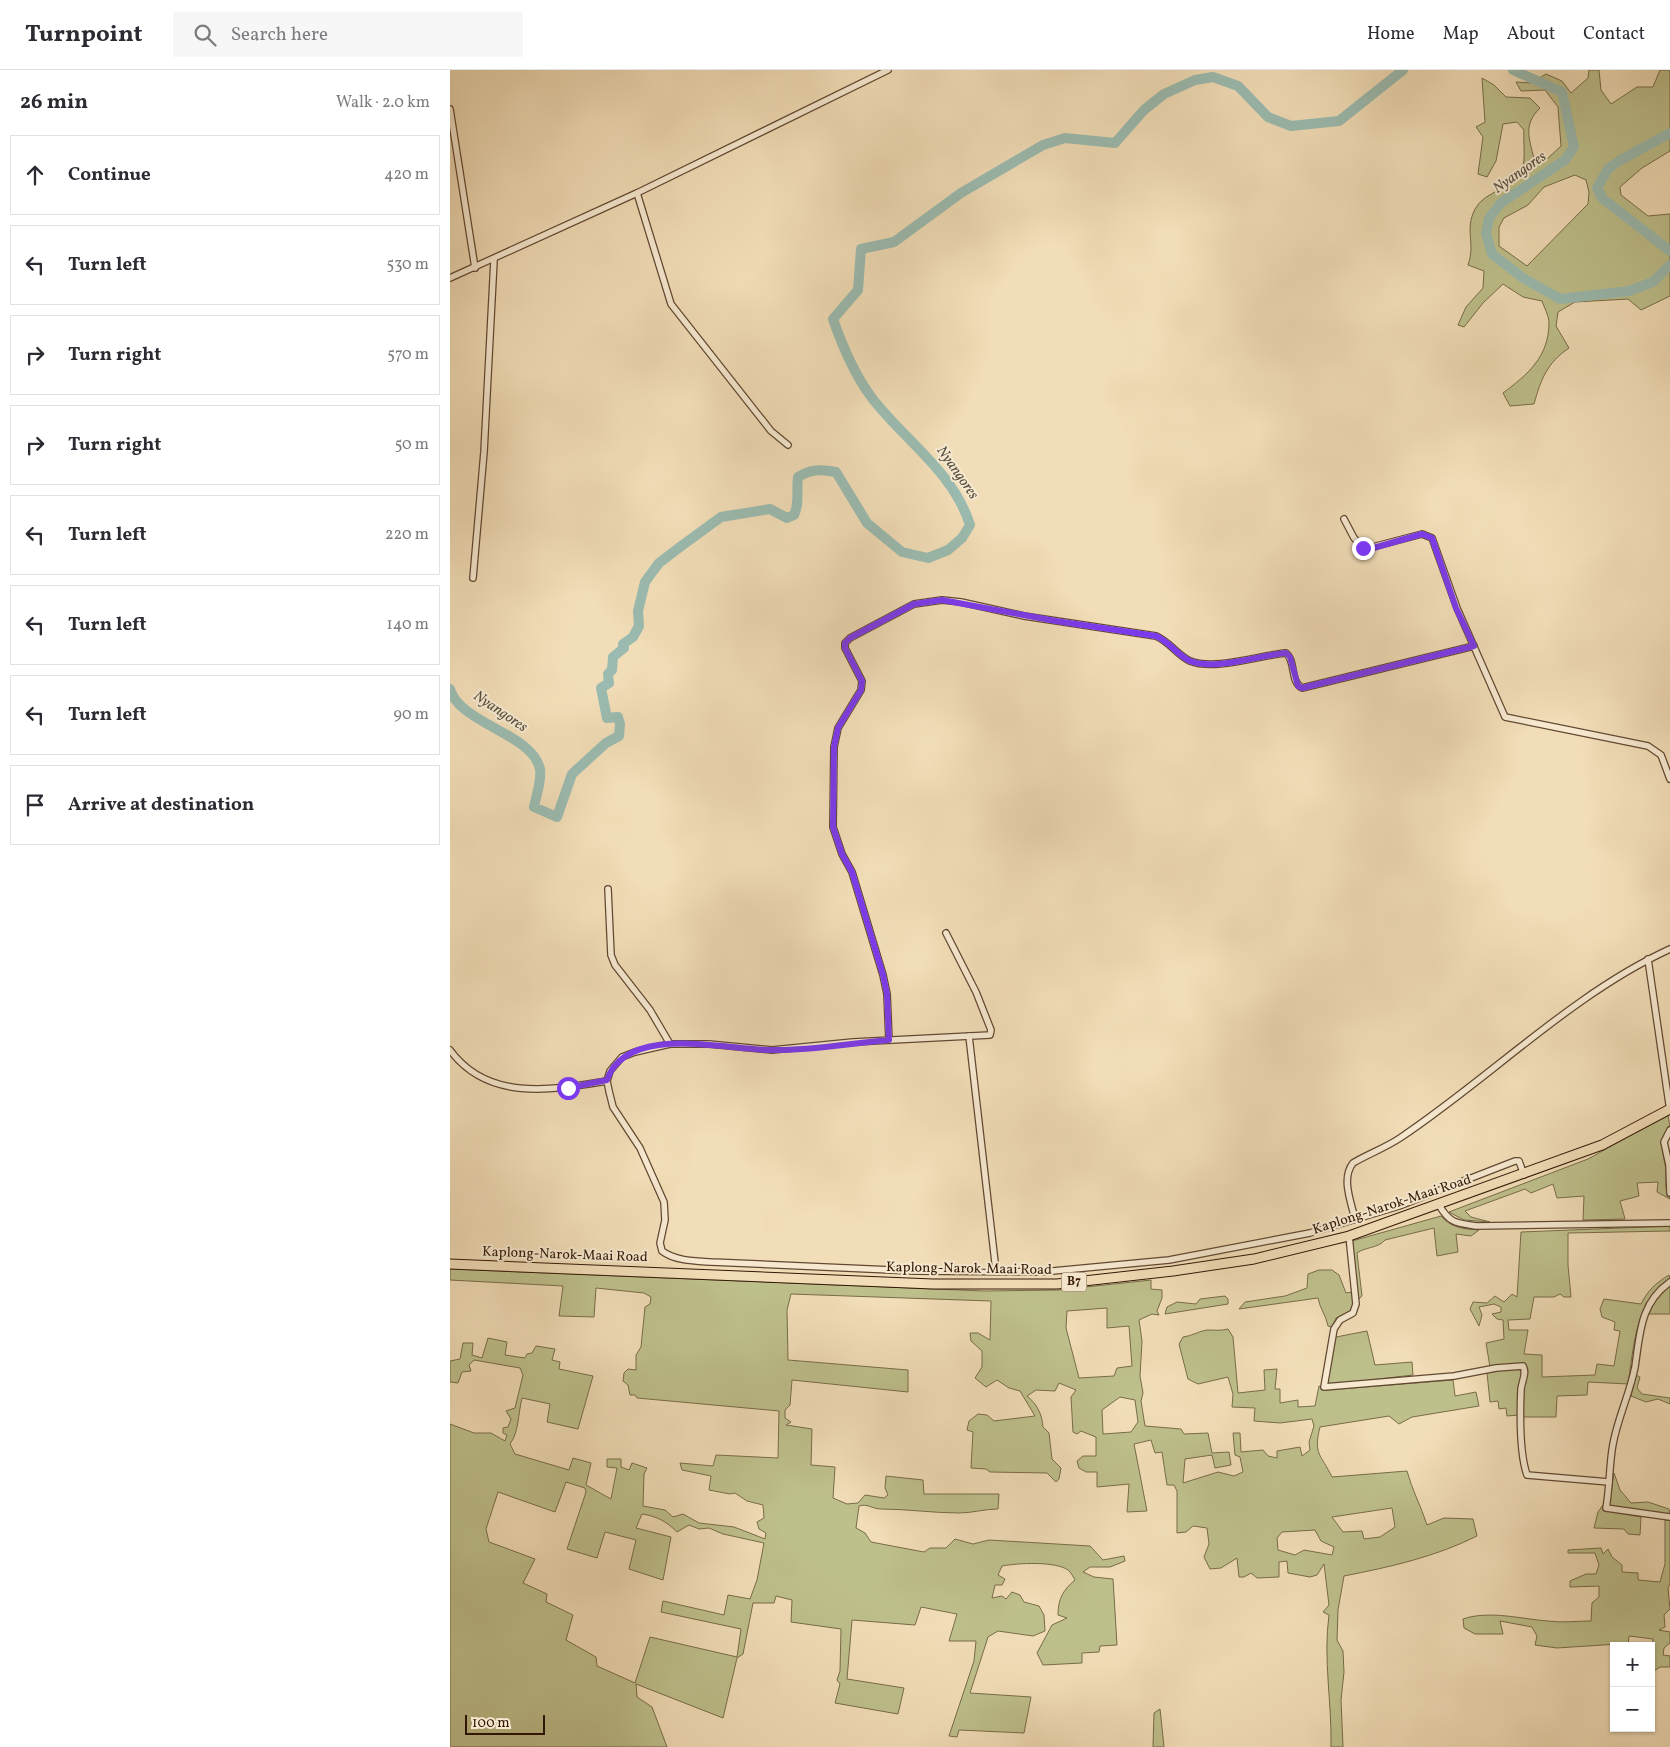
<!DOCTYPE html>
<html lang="en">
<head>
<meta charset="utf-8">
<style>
  :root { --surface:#fff; --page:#f7f7f7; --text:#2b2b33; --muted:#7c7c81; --line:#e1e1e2 }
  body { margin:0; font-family:Vollkorn,serif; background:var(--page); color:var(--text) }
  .controls { position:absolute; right:15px; bottom:15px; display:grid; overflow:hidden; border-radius:0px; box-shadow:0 1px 4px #0004 }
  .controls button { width:45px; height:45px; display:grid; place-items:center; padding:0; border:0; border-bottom:1px solid var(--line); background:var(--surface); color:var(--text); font:25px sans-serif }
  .scale { position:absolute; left:15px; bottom:12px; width:80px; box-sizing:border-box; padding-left:5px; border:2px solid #331706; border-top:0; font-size:14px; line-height:18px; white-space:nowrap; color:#331706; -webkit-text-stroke:4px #f6e9d0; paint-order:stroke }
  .stop { position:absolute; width:15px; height:15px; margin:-11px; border:4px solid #7c3aed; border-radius:50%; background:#fff }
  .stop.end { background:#7c3aed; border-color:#fff; box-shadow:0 1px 5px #0008 }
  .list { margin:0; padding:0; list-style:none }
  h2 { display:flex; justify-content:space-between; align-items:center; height:65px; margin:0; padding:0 20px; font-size:21px }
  h2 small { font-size:16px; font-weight:400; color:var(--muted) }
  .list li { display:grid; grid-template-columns:32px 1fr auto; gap:15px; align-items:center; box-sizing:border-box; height:80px; margin:0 10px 10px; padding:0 10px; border:1px solid var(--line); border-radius:0px }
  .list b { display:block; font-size:19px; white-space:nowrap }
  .list em { font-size:16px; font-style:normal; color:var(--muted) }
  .icon { flex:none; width:28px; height:28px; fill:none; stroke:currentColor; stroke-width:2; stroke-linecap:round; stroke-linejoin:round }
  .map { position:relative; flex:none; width:1220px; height:1677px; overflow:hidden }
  header { display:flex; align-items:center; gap:30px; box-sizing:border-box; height:70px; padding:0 25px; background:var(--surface); border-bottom:1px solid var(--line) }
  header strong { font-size:24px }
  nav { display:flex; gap:28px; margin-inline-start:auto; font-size:18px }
  .search { width:350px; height:45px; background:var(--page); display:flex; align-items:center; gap:12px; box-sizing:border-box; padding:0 18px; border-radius:0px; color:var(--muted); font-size:19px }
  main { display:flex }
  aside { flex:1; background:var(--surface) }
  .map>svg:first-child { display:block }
</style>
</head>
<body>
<header>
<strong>Turnpoint</strong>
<div class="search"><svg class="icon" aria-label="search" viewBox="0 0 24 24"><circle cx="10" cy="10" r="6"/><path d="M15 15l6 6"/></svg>Search here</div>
<nav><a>Home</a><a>Map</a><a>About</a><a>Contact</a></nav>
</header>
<main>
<aside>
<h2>26 min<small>Walk · 2.0 km</small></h2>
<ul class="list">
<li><svg class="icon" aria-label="ahead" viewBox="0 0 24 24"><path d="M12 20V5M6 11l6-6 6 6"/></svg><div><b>Continue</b></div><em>420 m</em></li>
<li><svg class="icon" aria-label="left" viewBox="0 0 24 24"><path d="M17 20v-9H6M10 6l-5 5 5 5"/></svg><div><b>Turn left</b></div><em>530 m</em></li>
<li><svg class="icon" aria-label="right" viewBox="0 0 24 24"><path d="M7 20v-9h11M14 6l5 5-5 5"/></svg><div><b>Turn right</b></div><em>570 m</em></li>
<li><svg class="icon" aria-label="right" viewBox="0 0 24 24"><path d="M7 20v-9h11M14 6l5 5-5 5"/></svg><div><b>Turn right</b></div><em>50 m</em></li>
<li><svg class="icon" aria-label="left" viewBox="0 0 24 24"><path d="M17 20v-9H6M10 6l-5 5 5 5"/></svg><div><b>Turn left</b></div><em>220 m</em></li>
<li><svg class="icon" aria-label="left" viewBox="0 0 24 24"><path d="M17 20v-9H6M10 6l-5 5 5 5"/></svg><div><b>Turn left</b></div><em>140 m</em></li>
<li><svg class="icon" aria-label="left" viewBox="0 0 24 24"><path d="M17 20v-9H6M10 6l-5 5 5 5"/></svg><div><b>Turn left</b></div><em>90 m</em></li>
<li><svg class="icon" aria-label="arrive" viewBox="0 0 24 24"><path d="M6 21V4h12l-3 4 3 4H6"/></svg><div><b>Arrive at destination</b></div></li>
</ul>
</aside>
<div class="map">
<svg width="1220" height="1677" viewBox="0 0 1220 1677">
  <rect width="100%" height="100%" fill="#f1ddb7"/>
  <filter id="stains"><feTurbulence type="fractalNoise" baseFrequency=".004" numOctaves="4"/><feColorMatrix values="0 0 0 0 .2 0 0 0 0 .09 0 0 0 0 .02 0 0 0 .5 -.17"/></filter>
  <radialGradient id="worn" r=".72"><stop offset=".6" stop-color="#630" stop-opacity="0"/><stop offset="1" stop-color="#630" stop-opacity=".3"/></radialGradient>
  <g fill="#bec08c" stroke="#786c49" fill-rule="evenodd">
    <path d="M1139,0H1149L1151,20L1161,34L1187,17H1203L1210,0H1220V81L1192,98L1170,117L1171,125L1198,146L1220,144V226L1191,240L1178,229L1125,232L1108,242L1106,256L1119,278C1097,293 1091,309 1084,334L1060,336L1053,323C1077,305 1099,287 1099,253C1099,246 1094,237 1092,231L1073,227L1053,214L1033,233L1014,257L1008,255L1016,237L1033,218L1034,201L1018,195C1026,172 1014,161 1025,139C1035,120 1064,120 1072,99C1076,89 1073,71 1074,60L1067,52L1053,54L1046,91L1037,107L1028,104L1033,67L1026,57L1035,52L1032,8L1044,15L1056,27L1080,28L1090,38C1073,55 1079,67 1084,89L1096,90L1111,76L1108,37L1095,20L1071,21L1066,12L1081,13L1096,4L1112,11L1121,23L1138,8ZM1125,105L1136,110L1139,122L1138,134L1077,196L1049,176V157L1054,148L1078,135L1094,117Z"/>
    <path d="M1218,1045L1220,1057L1215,1062L1211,1073L1216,1100V1118L1220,1129L1207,1122L1208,1112L1187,1113L1189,1126L1170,1131L1175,1149L1133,1150L1134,1126L1107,1128L1103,1114L1081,1123L1075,1119L1015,1141L1021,1147L1040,1152L1014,1150L999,1142L1138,1089Z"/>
    <path d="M991,1146C1001,1158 1014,1159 1029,1160L1021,1166L1006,1164L1008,1182L987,1186L984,1158L935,1170C929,1178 915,1177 907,1183L912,1226L908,1230L902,1171Z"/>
    <path d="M1220,1156V1161L1118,1163V1195L1121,1227H1114L1110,1224L1104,1227H1084L1080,1249L1058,1250L1059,1260H1078L1074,1284L1092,1285V1307L1145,1305L1147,1294L1164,1296L1170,1261L1164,1260L1165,1252L1152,1247L1150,1239L1154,1229L1191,1234C1198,1220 1206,1213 1219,1205L1220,1209C1185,1230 1184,1277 1178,1314L1138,1312L1137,1325L1107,1326L1106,1347H1073V1316L1078,1300L1075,1296L1040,1297L1036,1273L1054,1269L1053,1250L1047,1249L1042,1244L1051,1242V1237L1044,1234L1029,1237L1032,1245L1029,1256L1020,1239L1023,1232L1037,1233L1045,1226L1054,1232L1062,1224L1067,1227L1071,1162Z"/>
    <path d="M0,1199L534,1221L608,1220L701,1210V1219L712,1220V1228L707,1241L709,1245L702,1244L689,1250L692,1271L690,1306L693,1323L691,1331L695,1356L731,1359L734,1364L758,1363L762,1383L779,1382L781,1395L765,1398L762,1385L735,1389L733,1413L768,1402L784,1406L793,1402L790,1387L785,1385L783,1363H790L791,1382L813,1380L818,1386L827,1388V1381L850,1377L852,1386L860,1380L859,1372L864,1356L862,1349L830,1353L804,1351L805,1338L782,1337L783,1324L778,1307L748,1314L738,1309L729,1274L733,1267C742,1266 749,1261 757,1260C765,1260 770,1261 778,1259L783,1267L788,1323L815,1320L814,1300L827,1299L825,1319H830V1333L848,1330V1337L865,1336L869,1316L877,1320L1003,1310L1005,1326L1026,1322L1029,1336L962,1347L949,1354L939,1346L870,1357C863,1385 871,1384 882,1407L957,1401C962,1420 971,1436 977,1455L994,1448L1023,1449L1027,1466C985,1487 940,1497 894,1506L888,1540L887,1570L893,1581L894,1602L891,1630L893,1677H881C882,1633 873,1589 879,1545L873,1542L879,1535L874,1494L867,1505L860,1507L838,1503L837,1491L829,1492V1507L807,1508L801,1503L794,1507H789L787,1488L771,1498L760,1499L754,1487L759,1474L757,1458L743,1456L736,1462L727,1463V1421L724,1415H717L712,1382L705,1383L701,1370L684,1374L697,1441L677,1442L679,1414L647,1417V1402H636L629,1398L627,1391L633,1386H646V1367L631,1361L627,1364L623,1362L621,1327L626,1320L609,1313L605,1321L586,1320L577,1326C587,1334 592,1344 593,1357L599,1363L602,1389L611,1398L609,1409L606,1412L597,1403L540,1402L536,1399L521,1398L523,1362L517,1360L519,1351L528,1344L537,1345L544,1351L585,1346L570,1321L559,1318L547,1310L536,1317L525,1308L532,1297V1281L521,1271L520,1263H528L540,1270L541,1231L341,1224L337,1240L338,1290L458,1300V1322L342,1310L340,1335L335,1340V1348L341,1352L336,1355L362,1359L361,1395L385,1397L383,1428L397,1434L408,1433L415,1425L434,1428L438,1425L435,1418L436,1406L473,1410L474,1424H549L548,1439C535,1439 522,1443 509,1443C483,1443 457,1439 431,1439C422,1439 417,1433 409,1436L406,1458L415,1463L421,1472L474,1482L480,1478H496L505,1469L523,1474L539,1470L640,1476L653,1490L674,1486L675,1491L660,1497H640L633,1502L644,1507L663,1509L667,1575L650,1576L649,1582L632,1583V1593L593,1595L587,1583L602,1555L617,1548L608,1545C608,1529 613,1520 625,1510C623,1507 621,1502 618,1500C605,1491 568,1493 552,1496L548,1505L555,1509L552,1515H545L542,1528L552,1526L556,1529L562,1522L570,1525L574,1532L589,1536L594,1545L595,1561L583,1566L548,1561L538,1567L520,1623L581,1627L574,1663L509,1660L507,1667L499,1666L524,1591L526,1571H499L507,1544L471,1537L465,1555L402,1550L397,1609L454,1618L448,1644L385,1633L390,1614L387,1610L390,1601L391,1559L341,1552L342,1530L326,1526L324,1533H303L293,1584L287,1588L273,1648L186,1614L187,1627L202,1637L217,1677H0V1354L24,1363H41L55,1371L57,1365L53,1363V1358L58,1357L61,1349L56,1341L65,1338L73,1305L70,1298L24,1290L19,1295L21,1301L12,1302L8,1313L0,1312V1291L10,1289L13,1273H23L22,1285L32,1288L38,1268L57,1272L55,1285L75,1288L77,1284L82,1283L86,1276L105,1279L102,1290L110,1292L109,1299L143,1306L128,1359L97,1352L100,1334L72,1328C68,1344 69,1362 60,1374L65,1384L119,1400L123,1388L141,1393L136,1415L161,1429L167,1398L157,1397V1389H171V1397L179,1400L182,1393L197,1398L194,1404L193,1436L215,1440L223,1447L233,1444L249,1453L284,1457L315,1469L316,1463L309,1459L307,1452L314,1448L313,1435L297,1431L285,1423L280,1424L259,1420L261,1406L232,1400L230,1393L263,1396L266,1385L328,1388L329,1341L187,1328L185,1325H180L178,1315L173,1311L174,1303L178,1299L186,1300V1285L191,1277L195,1237L200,1234L201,1227L194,1223L146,1218L144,1247L109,1246L113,1216L0,1210ZM657,1238V1258L679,1256L682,1296L667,1298L664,1306L629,1308L616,1258L617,1241ZM670,1327L685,1330L688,1352L681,1362L653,1364L652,1340ZM116,1412L135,1418L136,1422L117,1479L147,1488L155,1462L186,1470L179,1499L213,1510L221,1467L186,1458L192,1444C206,1446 216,1451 227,1462L239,1455L249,1459L259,1458L273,1464L314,1473L307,1510L300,1529L278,1525L274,1545L213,1531L211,1542L291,1559L287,1587L200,1567L185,1613L147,1596L146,1587L116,1570L123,1545L96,1532L97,1524L73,1513L85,1489L39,1472L36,1459L48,1422L105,1442ZM942,1438L945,1457L930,1467L914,1469L912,1461L893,1462L882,1447ZM865,1460L871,1471L884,1477L882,1485L854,1480L845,1485L828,1480L827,1468L832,1462Z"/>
    <path d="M869,1200H882L889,1205L896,1223L903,1222L905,1234L902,1240L886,1248L882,1257L878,1256C876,1245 870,1239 868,1228L789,1239L795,1232L835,1226L857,1218L858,1204Z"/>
    <path d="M1220,1215V1244H1197L1207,1225Z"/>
    <path d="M775,1226L778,1229V1234L715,1244L717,1237L727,1232L746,1234L750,1229Z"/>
    <path d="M917,1261L925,1295L962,1292L963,1305L877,1315L876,1312L886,1267Z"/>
    <path d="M1067,1298L1072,1302L1069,1345L1057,1346L1056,1338L1049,1339L1048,1331L1040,1332L1037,1303Z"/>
    <path d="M1186,1305L1190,1307L1187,1318L1192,1324L1220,1328V1334L1208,1329L1196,1332L1181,1326Z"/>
    <path d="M1164,1403L1170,1420L1181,1433L1198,1432L1219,1439L1220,1445L1159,1436Z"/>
    <path d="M1153,1435L1158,1441L1191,1447L1190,1465L1178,1464L1174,1459L1144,1458L1148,1442Z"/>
    <path d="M1215,1450H1220V1514L1218,1518L1220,1539L1214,1545L1215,1557L1209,1560L1220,1562V1573L1214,1578L1213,1585L1220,1586V1597H1210L1201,1603L1203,1569L1179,1566L1178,1576L1168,1574L1107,1578L1085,1575L1087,1566L1082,1557L1050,1551L1053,1564H1025L1014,1558L1013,1549C1039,1540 1071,1549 1098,1551C1112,1553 1127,1551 1141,1551L1142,1533L1149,1527V1516L1120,1517V1511L1136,1504H1146L1149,1495L1145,1483H1118V1480L1151,1478L1153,1484L1158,1479L1162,1487L1172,1495V1502L1188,1503V1510L1210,1512L1215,1494Z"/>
    <path d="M710,1639L714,1677H703L704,1643Z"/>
  </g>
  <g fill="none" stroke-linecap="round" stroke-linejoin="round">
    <g stroke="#9bbbb0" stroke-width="10">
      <path d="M1063,0L1112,22L1124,77L1115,90L1051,133L1039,148L1036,164L1042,184L1073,208L1110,229L1179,221L1203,212L1220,195"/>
      <path d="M1220,63L1169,91L1158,99L1147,118L1152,128L1220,181"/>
      <path d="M0,619C10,654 82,663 90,699C92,710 86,726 84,737L107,747L122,704L156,673L169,666L170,654L168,647L157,648L151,618L159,613L158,604L162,600L163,587L174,578L173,574L183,567L189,556L188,541L195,512L209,493L230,477L271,447L320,439L337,448L344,445C350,432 346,421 348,407C361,399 371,399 386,402L417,453L452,482L478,488L498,480L512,468L520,455C503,401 455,371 422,328C404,304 393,278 383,249L408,220L411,179L444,172L511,123L593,75L615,68L665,73L694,40L714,24L745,10L763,7L788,16L818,47L841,56L889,51L953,0"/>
    </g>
    <defs>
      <g id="minor">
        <path d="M0,39L25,198"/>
        <path d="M187,123L221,234L321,361L338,375"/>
        <path d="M0,208L187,123L438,0"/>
        <path d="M894,449L904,468L915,479L972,464L982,468L1007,538L1055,647L1198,676L1211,685L1220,709"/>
        <path d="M23,508L34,382L44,190"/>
        <path d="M158,819L161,885L165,895L200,940L220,974"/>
        <path d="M496,863L526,922L541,960L540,965L403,972L322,980L259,974H220L185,982L172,987L160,1001L157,1011L159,1021L163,1037L190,1078L214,1132L215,1150L210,1173L212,1181C225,1191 246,1191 261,1192L464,1201L592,1202L719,1190L860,1163L949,1136L1065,1091H1069L1074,1105"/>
        <path d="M1198,889L1220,1041"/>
        <path d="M519,966L546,1201"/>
        <path d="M439,970L437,924L433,905L402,802L392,784L383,757L384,677L388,658L411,620L412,611L395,578V573L400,568L464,534L492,530L511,532L574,546L706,566C720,572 727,585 740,591C765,601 810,585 836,583C846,591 840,612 852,618L1024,576"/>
        <path d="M0,980C38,1032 103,1020 157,1011"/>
        <path d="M1220,1060L1214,1072L1219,1095L1220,1123"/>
        <path d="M989,1135C1000,1154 1007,1153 1027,1156L1220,1153"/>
        <path d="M905,1149C901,1132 891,1108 903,1093C918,1084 935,1078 950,1068C1040,1008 1122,924 1220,879"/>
        <path d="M899,1166L906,1234L903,1243L890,1250L884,1259L874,1317L1004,1306L1046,1298L1073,1296C1077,1303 1072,1311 1071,1319C1070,1343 1069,1382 1077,1405L1159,1412"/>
        <path d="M1220,1212C1190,1233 1190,1264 1185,1297C1180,1323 1168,1347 1163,1374C1159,1395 1160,1417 1156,1438L1220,1447"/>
      </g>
      <path id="highway" d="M0,1194L483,1214H607L723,1201L804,1189L899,1166L1152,1075L1220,1039"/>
    </defs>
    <use href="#minor" stroke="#624832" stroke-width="8"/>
    <use href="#highway" stroke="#331706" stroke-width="11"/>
    <use href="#minor" stroke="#f6e9d0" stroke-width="5.5"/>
    <use href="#highway" stroke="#f1ddb7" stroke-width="9"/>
  </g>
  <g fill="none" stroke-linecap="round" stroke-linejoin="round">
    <path stroke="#7c3aed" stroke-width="6" d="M118,1018L157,1010C177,953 276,980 321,980C360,981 400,973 439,970L437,924L433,905L402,802L392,784L383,757L384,677L388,658L411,620L412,611L395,578V573L400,568L464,534L492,530L606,551L706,566C720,572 727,585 740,591C765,601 810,585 836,583L840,587L848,616L852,618L1024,576L1006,538L982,468L972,464L920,479L913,478"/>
  </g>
  <g text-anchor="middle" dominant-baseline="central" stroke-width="4" stroke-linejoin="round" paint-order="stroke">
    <rect fill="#f6e9d0" stroke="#6e5643" stroke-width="1" x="611.5" y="1202.5" width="25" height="19" rx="4"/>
    <g font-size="12" font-weight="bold" fill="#331706">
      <text x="624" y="1212">B7</text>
    </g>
    <g font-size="14" fill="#331706" stroke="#f6e9d0">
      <text transform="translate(942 1135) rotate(-18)">Kaplong-Narok-Maai Road</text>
      <text transform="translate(115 1185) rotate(2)">Kaplong-Narok-Maai Road</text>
      <text transform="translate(519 1199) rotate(1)">Kaplong-Narok-Maai Road</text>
    </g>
    <g font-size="15" font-style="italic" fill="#575042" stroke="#f6e9d0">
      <text transform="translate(1070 103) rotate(-35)">Nyangores</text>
      <text transform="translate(507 403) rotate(55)">Nyangores</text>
      <text transform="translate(50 642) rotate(34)">Nyangores</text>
    </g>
  </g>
  <rect width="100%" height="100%" filter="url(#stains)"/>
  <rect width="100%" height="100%" fill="url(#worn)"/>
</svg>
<div class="controls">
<button>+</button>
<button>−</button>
</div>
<div class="scale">100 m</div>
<div class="stop" style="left:118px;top:1018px"></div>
<div class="stop end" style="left:913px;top:478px"></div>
</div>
</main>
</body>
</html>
